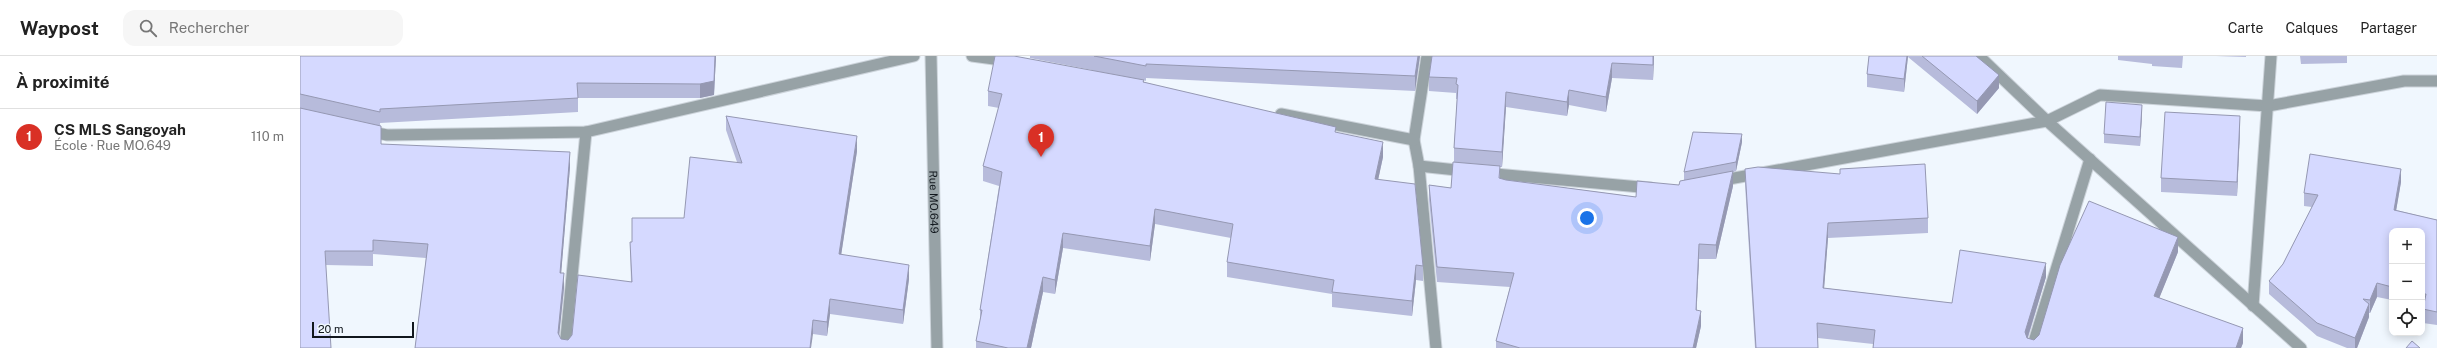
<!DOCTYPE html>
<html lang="fr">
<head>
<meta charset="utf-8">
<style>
  :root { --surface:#fff; --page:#f6f6f6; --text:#222; --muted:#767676; --line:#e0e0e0; --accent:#d93025 }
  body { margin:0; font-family:"Public Sans",sans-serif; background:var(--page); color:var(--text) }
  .controls { position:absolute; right:12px; bottom:12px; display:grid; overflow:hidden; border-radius:8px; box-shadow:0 2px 10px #0003 }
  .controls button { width:36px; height:36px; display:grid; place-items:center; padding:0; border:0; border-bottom:1px solid var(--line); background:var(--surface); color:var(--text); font:20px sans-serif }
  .scale { position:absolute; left:12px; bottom:10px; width:102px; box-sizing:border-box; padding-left:4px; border:2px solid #11171d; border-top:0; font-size:11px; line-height:14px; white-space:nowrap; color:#11171d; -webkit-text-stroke:3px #f0f7fe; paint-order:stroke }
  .you { position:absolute; left:1287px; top:162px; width:14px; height:14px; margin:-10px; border:3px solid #fff; border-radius:50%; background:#1a73e8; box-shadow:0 0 0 6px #1a73e833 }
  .badge { display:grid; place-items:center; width:26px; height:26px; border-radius:50%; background:var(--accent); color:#fff; font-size:13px; font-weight:700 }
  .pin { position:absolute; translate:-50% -33px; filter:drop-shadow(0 1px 2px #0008) }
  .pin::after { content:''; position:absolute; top:21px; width:14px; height:12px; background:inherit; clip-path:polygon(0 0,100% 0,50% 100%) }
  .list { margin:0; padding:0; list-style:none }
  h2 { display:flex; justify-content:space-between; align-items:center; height:52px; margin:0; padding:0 16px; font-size:17px }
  h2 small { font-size:13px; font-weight:400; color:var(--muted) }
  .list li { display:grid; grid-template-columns:26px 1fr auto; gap:12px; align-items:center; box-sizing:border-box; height:56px; padding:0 16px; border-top:1px solid var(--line) }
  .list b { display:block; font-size:15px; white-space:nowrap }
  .list p { margin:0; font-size:13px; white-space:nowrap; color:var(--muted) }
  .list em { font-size:13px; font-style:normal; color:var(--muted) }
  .icon { flex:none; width:22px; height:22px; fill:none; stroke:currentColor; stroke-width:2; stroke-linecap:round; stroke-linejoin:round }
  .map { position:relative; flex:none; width:2137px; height:292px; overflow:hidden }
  header { display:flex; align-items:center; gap:24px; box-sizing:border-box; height:56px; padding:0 20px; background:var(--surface); border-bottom:1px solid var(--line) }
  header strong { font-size:19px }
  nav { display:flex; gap:22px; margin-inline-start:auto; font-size:14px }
  .search { width:280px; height:36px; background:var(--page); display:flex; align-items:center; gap:10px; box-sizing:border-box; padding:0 14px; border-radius:12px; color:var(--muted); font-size:15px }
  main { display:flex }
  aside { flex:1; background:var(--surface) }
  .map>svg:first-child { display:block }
</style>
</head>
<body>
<header>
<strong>Waypost</strong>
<div class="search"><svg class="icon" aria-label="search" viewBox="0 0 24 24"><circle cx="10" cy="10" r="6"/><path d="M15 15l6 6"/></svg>Rechercher</div>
<nav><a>Carte</a><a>Calques</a><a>Partager</a></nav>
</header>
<main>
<aside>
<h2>À proximité<small></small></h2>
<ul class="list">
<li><span class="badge">1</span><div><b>CS MLS Sangoyah</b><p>École · Rue MO.649</p></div><em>110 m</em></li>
</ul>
</aside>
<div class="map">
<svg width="2137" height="292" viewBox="0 0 2137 292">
  <rect width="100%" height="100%" fill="#f0f7fe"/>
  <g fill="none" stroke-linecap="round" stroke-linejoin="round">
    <defs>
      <g id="service">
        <path d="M265,292L286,76"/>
        <path d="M1732,292L1790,103"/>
      </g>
      <g id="minor">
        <path id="s1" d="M631,0L637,292"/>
        <path d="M672,0L709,5"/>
        <path d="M1127,0L1114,84L1119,110L1136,292"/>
        <path d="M1679,0L1747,65L2001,292"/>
        <path d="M981,58L1114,84"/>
        <path d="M67,75L87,79L286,76L614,0"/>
        <path d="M1119,110L1166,115"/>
        <path d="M1185,117L1351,132"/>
        <path d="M1418,125L1747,65L1800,39L1968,50L2104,25H2137"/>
        <path d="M1953,250L1971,0"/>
      </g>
    </defs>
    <use href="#service" stroke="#ccd3da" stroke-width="13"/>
    <use href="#minor" stroke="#ccd3da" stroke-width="13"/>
    <use href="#service" stroke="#97a2a6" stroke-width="11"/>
    <use href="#minor" stroke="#97a2a6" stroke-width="11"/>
  </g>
  <g fill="#b7bbdb">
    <path d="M0,0H416L414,39L400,42H278V56L80,67L81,88L270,111L261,217L264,232L259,279L261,283L268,284L331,226L330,186H332V162H384L437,106L426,74V60L557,95L541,199L609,223L603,268L530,258L527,280L513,278L115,292L126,202L73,198V210L26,209L0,292Z"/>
    <path d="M730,0H1120L1115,35L846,22V25L844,24V26L1036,77L1083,101L1078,124L1123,210V225L1116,224L1112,260L1032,251V238L927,221V206L931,182L855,168L850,205L763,192L755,238L743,236L731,292H676V285L680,265V254L699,130L683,125V110L699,52L688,50V35L792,14L730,2Z"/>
    <path d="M1354,0L1353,24L1312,22L1306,56L1269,49L1267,60L1206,51L1202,111H1200V123L1206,124L1336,141L1379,129L1384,124V116L1442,86L1436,115L1433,116V130L1416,203H1399L1396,254L1401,270L1396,292H1196V285L1210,231L1137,226L1129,144V129L1151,132L1154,106V92L1157,43H1156V37L1129,35V21Z"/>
    <path d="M1569,0H1676L1699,32L1677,58L1608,1L1604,36L1567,31V18Z"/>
    <path d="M1818,0H1883L1882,12L1852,10V8L1818,4Z"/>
    <path d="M1916,0H1946V1Z"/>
    <path d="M2000,0H2047V7L2001,8Z"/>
    <path d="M1842,58L1840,90L1804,87V78Z"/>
    <path d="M1940,74L1937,140L1861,136V122Z"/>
    <path d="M1445,113L1540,118V113L1628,162V177L1528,182L1524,232L1652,247L1746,221L1728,282L1734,284L1878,196L1859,242L1943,287L1941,292H1573V288L1518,282V292H1455L1445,128Z"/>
    <path d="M2101,126L2096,154L2137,164V269L2123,267L2124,251H2122V175H2092V244L2077,241L2070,257H2069V261L2057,292H2047L2017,280L1969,238V225L1983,208L2012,151L2004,150V137Z"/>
  </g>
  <g fill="#9598b2">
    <path d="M415,0H416L414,39L400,42V28Z"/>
    <path d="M1118,0H1120L1115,35V20Z"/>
    <path d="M1353,0H1354L1353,24Z"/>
    <path d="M1607,0H1608L1604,36V23Z"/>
    <path d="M1312,7V22L1306,56V41Z"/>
    <path d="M1699,19V32L1677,58V45Z"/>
    <path d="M1269,34V49L1267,60V46Z"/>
    <path d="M1206,36V51L1202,111V96Z"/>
    <path d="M1842,49V58L1840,90V81Z"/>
    <path d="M1940,60V74L1937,140V126Z"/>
    <path d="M1442,78V86L1436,115V106Z"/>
    <path d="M557,80V95L539,213V198Z"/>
    <path d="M1083,86V101L1075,138V123Z"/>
    <path d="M270,96V111L260,231V217Z"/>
    <path d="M2101,113V126L2094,167V154Z"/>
    <path d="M1433,115V130L1416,203V189Z"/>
    <path d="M855,153V168L850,205V190Z"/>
    <path d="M1528,167V182L1523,246V232Z"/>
    <path d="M763,177V192L755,238V224Z"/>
    <path d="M1878,181V196L1854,255V240Z"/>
    <path d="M1399,188V203L1396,268V254Z"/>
    <path d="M1746,207V221L1725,290V276Z"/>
    <path d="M609,209V223L603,268V254Z"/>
    <path d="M1116,209V224L1112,260V245Z"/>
    <path d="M264,217V232L258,291V277Z"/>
    <path d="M743,221V236L731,292H727Z"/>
    <path d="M2077,227V241L2070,257V244Z"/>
    <path d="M530,243V258L527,280V266Z"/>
    <path d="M2069,248V261L2057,292H2055V282Z"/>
    <path d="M1401,255V270L1396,292H1393Z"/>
    <path d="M513,264V278L511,292H510Z"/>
    <path d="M1943,272V287L1941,292H1936Z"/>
  </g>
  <g fill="#d5d9ff" stroke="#9598b2">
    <path d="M0,0H415L414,25L400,28L277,27L278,42L80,53V56L0,38Z"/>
    <path d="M695,0H714L844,24L843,26L1036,71L1035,76L1083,86L1075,123L1115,128L1123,210L1116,209L1112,245L1032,236L1034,224L927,206L933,168L855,153L850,190L763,177L755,224L743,221L727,292H708L676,285L682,254H680L702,116L683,110L702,38L688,35Z"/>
    <path d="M794,0H1118L1115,20L846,8V10Z"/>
    <path d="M1132,0H1353V9L1312,7L1306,41L1269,34L1267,46L1206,36L1202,96L1154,92L1158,29L1156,28L1157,22L1129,21Z"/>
    <path d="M1569,0H1607L1604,23L1567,18Z"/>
    <path d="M1622,0H1676L1699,19L1677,45Z"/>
    <path d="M1806,46L1842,49L1840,81L1804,78Z"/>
    <path d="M0,52L81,70V88L270,96L260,217H264L258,277L261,283L268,284L272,279L278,219L332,226L330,186H332V162H384L390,101L442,107L426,60L557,80L539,198L609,209L603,254L530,243L527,266L513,264L510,292H115L128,188L73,184V195H25L31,292H0Z"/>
    <path d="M1865,56L1940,60L1937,126L1861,122Z"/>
    <path d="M1393,76L1442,78L1436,106L1384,116Z"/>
    <path d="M2010,98L2101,113L2094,154L2137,164V256L2123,253L2126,238H2122V175H2092V231L2077,227L2070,244L2063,243L2069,248L2055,282L2017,267L1969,225L1983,208L2018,139L2004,137Z"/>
    <path d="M1153,106L1200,110L1199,122L1206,124L1336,141L1337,125L1379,129L1380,125L1433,115L1416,189L1399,188L1396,254L1401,255L1393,292H1220L1196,285L1214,217L1137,211L1129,129L1151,132Z"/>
    <path d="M1625,108L1628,162L1528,167L1523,232L1652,247L1660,194L1746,207L1725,276L1727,282L1734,284L1739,279L1760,209L1789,145L1878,181L1854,240L1943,272L1936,292H1573L1575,274L1517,267L1518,292H1456L1445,113L1458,111L1540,118V113Z"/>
    <path d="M2112,285L2120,292H2106Z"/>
  </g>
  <g text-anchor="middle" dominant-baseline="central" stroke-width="3" stroke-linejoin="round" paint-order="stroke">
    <g font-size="11" fill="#11171d" stroke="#f0f7fe">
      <text stroke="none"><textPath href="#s1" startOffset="146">Rue MO.649</textPath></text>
    </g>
  </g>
</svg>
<div class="controls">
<button>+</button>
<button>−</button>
<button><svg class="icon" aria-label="locate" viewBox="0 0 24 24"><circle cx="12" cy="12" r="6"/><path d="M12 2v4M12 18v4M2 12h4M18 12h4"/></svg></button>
</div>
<div class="scale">20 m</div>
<div class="you"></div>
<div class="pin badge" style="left:741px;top:101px">1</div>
</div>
</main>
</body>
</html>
